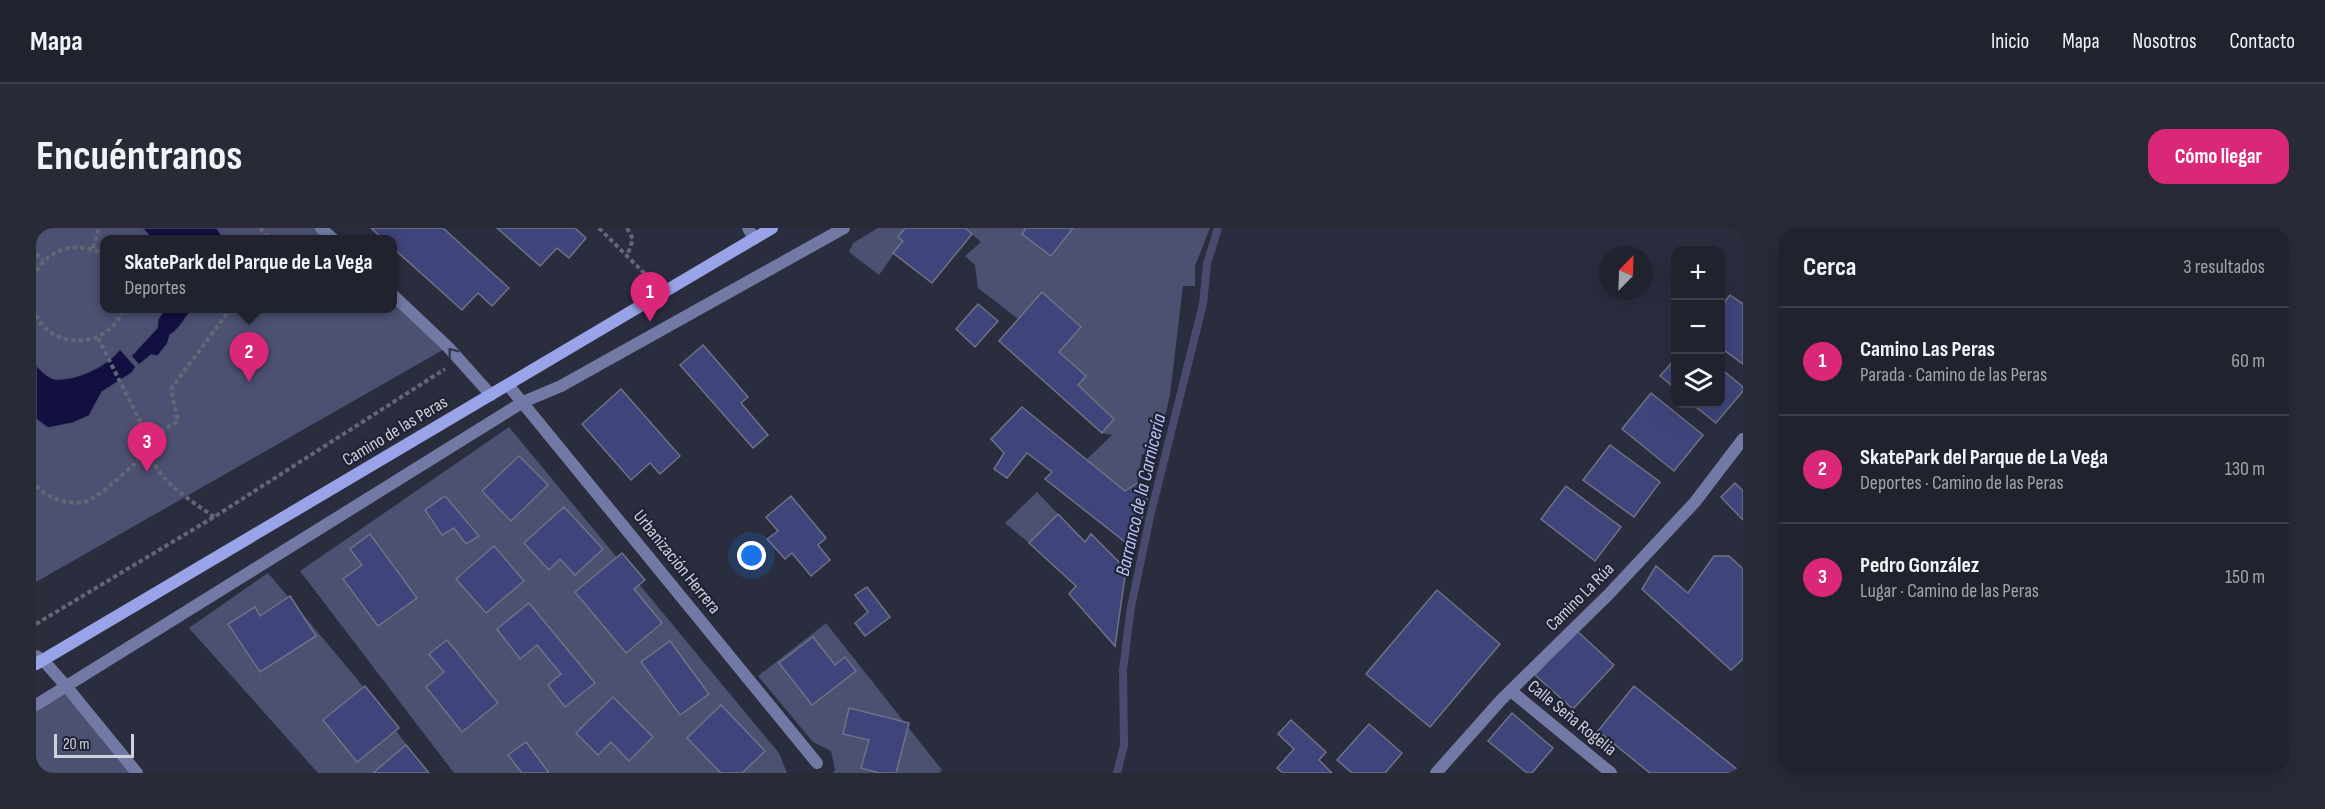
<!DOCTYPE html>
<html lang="es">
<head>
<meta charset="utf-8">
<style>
  :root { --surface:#20222e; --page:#282a36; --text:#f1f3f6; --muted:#a2a4aa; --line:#3d3f4a; --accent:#db2777 }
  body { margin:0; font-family:"Sofia Sans Condensed",sans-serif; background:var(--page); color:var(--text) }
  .controls { position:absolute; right:18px; top:18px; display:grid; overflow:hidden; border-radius:12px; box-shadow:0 6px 24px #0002 }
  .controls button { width:54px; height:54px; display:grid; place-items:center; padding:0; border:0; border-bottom:2px solid var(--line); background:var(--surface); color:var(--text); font:30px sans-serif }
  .compass { position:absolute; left:1563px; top:18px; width:54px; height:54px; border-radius:50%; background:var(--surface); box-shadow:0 6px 24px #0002; rotate:23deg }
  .scale { position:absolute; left:18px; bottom:15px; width:80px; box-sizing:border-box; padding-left:6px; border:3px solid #cfd1dd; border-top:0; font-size:16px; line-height:21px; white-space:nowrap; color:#cfd1dd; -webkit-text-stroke:4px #202334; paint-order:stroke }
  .you { position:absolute; left:716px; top:328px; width:21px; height:21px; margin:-15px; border:4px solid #fff; border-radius:50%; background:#1a73e8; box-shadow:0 0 0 9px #1a73e833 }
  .badge { display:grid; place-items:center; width:39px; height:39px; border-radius:50%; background:var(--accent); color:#fff; font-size:20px; font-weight:700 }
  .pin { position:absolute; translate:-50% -50px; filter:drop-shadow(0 2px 3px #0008) }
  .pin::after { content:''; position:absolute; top:32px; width:21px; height:18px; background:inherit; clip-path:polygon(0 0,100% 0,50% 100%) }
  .popup { position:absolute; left:64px; top:7px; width:297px; height:78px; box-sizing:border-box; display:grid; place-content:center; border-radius:12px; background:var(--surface); filter:drop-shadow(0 2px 4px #0005); font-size:20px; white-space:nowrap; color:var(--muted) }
  .popup b { font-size:22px; color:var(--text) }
  .popup::after { content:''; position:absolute; left:50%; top:100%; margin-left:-12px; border:12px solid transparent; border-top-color:var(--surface) }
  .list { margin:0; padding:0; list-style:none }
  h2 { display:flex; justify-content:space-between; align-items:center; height:78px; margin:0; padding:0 24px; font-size:26px }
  h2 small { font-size:20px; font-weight:400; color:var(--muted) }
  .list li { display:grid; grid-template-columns:39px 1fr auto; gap:18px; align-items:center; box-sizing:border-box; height:108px; padding:0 24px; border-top:2px solid var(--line) }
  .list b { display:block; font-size:22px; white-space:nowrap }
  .list p { margin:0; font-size:20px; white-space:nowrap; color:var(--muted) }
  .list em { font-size:20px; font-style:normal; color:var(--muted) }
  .icon { flex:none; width:33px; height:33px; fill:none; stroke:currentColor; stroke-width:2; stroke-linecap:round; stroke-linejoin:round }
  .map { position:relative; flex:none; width:1707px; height:545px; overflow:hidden; border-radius:18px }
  header { display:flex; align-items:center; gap:36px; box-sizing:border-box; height:84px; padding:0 30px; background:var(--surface); border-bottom:2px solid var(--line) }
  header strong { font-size:28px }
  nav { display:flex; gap:33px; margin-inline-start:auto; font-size:21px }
  .intro { display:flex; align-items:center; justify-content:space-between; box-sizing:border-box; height:144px; padding:0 36px }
  h1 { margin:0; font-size:42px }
  .button { padding:15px 27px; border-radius:18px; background:var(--accent); color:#fff; font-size:21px; font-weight:700 }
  main { display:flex; gap:36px; padding:0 36px }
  aside { flex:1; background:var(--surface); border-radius:18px; box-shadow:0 6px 24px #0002 }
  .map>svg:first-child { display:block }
</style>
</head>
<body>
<header>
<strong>Mapa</strong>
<nav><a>Inicio</a><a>Mapa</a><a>Nosotros</a><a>Contacto</a></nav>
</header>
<div class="intro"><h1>Encuéntranos</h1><a class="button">Cómo llegar</a></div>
<main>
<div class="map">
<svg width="1707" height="545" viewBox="0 0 1707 545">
  <rect width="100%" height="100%" fill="#2a2d3e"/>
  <g fill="#4c5172">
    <path d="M0,0H285L298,11L69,12V80H357V67L412,119L0,354Z"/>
    <path d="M842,0H869L867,13L843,47L813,24L817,15Z"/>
    <path d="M929,0H1174L1159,38V58H1147L1134,167L1120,227L1106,226L1101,255L1089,263L1050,232L1076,207L1066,205L963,113L982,91L942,60L939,37L929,28L945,14Z"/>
    <path d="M473,199L743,525L751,545H418L264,343Z"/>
    <path d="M1001,264L1022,286L993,315L969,295Z"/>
    <path d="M232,345L321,451L392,545H282L153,400Z"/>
    <path d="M790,395L906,542L903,545H797L799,542L795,523L777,514L722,448Z"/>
    <path d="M30,458L101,545H0V477Z"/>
  </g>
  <g fill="#111040" stroke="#4a4a6f" stroke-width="1.5">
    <path d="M102,0H181L188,11H116L108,2Z"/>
    <path d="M129,81H157C148,90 145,101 134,107L132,115L122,128L115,127L103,137L95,128L121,100L122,91Z"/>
    <path d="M84,121L100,139L96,145L66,164L53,188L37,195L12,200L0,191V137C5,142 11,150 19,151C41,152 71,138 84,121Z"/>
  </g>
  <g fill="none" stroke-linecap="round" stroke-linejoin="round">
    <path stroke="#4a4a6f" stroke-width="8" d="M1081,545L1088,517L1087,442L1095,379L1114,289L1167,76L1171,36L1182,0"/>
  </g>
  <g fill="#3f447a" stroke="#6e7286" stroke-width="1.5">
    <path d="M335,0H407L473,60L456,78L442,65L426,82L357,20V12H348Z"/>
    <path d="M461,0H539L550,10L533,30L521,20L504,38Z"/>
    <path d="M869,0H929L936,6L896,55L857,25L867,13L862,9Z"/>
    <path d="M990,0H1037L1015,28L986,6Z"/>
    <path d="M1006,64L1045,99L1023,124L1050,148L1042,157L1078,191L1066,205L963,113Z"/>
    <path d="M1694,67L1707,76V136L1684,119V80Z"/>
    <path d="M942,76L962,93L939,119L920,101Z"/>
    <path d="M667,117L712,169L705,175L732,207L717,220L644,137Z"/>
    <path d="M1640,130V161L1624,148Z"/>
    <path d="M1684,140L1707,159V163L1680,195L1656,176H1684Z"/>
    <path d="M585,161L644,228L624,246L614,235L595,252L546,196Z"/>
    <path d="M1615,165L1667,207L1638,243L1586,201Z"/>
    <path d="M986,179L1089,263L1101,255L1114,259L1098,321L1009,251L1016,244L991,225L971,250L958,241L968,225L955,211Z"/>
    <path d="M1574,217L1624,254L1598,289L1547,252Z"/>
    <path d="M483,228L512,257L475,293L446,263Z"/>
    <path d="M1699,255L1707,263V292L1685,269Z"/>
    <path d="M1530,258L1585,299L1559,333L1505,291Z"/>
    <path d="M409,268L443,308L430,316L418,300L406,307L389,282Z"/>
    <path d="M755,268L790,310L782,317L794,332L775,348L756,325L749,331L731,311L742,303L730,289Z"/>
    <path d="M528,279L567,321L539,347L524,331L513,342L488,315Z"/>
    <path d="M1022,286L1049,314L1055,306L1090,341L1079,418L1033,366L1040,358L993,315Z"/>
    <path d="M334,306L381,370L342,398L307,351L326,337L314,321Z"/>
    <path d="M458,318L488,353L450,385L420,351Z"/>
    <path d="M586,325L609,352L598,361L626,395L590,425L539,364Z"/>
    <path d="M1678,328H1693L1707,341V431L1695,442L1606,361L1620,338L1652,365Z"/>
    <path d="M831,359L854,389L829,408L819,395L832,384L819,367Z"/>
    <path d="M1401,362L1464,416L1394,499L1330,446Z"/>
    <path d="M254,368L280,408L224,444L192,396L219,379L224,388Z"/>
    <path d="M493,375L559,455L529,479L512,457L525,446L501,417L484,431L461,401Z"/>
    <path d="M1540,402L1578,437L1537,481L1499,447Z"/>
    <path d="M777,409L799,437L809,429L820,443L776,477L743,435Z"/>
    <path d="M411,412L462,475L426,504L390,459L408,444L393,426Z"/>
    <path d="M634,413L673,466L644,487L605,434Z"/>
    <path d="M329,458L363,500L321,534L287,492Z"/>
    <path d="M1598,458L1703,543L1702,545H1614L1562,503Z"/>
    <path d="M577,469L617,509L593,533L575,514L562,527L540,505Z"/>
    <path d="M685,477L729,523L706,545H685L651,510Z"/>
    <path d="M813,480L873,495L860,545H843L825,540L833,512L807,506Z"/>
    <path d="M1476,485L1517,520L1496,545H1491L1452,513Z"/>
    <path d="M1255,492L1290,524L1283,532L1296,545H1247L1241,540L1258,521L1242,506Z"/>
    <path d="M1333,496L1366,525L1349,545H1316L1301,532Z"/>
    <path d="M490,514L513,545H486L472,527Z"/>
    <path d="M370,517L393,545H337Z"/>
  </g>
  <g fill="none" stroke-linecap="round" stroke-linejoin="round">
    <g stroke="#636675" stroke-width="4" stroke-dasharray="4.5 3" stroke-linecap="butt">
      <path d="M224,0L235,12"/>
      <path d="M563,0L613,50"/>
      <path d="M591,0L597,11L591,28"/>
      <path d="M57,20L63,0"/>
      <path d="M0,26L7,32"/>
      <path d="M0,43C17,18 43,13 69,27"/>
      <path d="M0,87C17,124 76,120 87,80"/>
      <path d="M62,110L113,211"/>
      <path d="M0,258C11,270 31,277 48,274C63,271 98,235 112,224"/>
      <path d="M178,289C151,269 111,248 113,211L142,193L135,161L195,80"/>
      <path d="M0,396L178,289L409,141"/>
    </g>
    <path stroke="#7279a4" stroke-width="12" d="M0,477L487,174L525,158L808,0"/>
    <g stroke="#7279a4" stroke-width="12">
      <path d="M285,0L298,12"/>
      <path d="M712,0L718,11"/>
      <path d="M357,67L412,119L455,167"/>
      <path d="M472,157L781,535"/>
      <path d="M0,428L7,432L30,458L101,545"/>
      <path d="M1475,463L1575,545"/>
      <path d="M1400,545L1465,472L1573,366L1659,274L1707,211"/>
    </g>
    <path stroke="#99a3e8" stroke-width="12" d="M0,436L736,0"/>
  </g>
  <defs><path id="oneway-chevron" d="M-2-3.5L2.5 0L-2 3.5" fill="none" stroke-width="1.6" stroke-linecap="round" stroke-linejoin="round" transform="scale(1.5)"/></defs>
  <use stroke="#343850" href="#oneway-chevron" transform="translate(416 124) rotate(-128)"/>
  <g text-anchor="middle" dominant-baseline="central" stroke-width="4.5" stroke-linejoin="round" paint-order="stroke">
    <g font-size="18" fill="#cfd1dd" stroke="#202334">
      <text transform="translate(359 203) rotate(-31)">Camino de las Peras</text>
      <text transform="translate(641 334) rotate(51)">Urbanización Herrera</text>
      <text transform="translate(1544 369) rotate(-45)">Camino La Rúa</text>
      <text transform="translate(1536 490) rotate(39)">Calle Seña Rogelia</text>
    </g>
    <g font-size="20" font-style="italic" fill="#b9c1f4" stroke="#202334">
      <text transform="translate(1105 267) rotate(-77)">Barranco de la Carnicería</text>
    </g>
  </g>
</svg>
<div class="controls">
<button>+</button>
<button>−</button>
<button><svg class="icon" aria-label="layers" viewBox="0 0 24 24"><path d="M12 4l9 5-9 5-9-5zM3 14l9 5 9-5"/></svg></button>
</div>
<svg class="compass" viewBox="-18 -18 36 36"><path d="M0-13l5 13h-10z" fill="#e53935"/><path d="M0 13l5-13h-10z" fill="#a2a4aa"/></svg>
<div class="scale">20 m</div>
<div class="you"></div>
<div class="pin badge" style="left:614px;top:94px">1</div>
<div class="pin badge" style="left:213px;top:154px">2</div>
<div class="popup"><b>SkatePark del Parque de La Vega</b>Deportes</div>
<div class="pin badge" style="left:111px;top:244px">3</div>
</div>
<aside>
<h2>Cerca<small>3 resultados</small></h2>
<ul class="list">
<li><span class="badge">1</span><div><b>Camino Las Peras</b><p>Parada · Camino de las Peras</p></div><em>60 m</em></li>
<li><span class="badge">2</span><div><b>SkatePark del Parque de La Vega</b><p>Deportes · Camino de las Peras</p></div><em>130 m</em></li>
<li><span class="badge">3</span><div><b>Pedro González</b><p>Lugar · Camino de las Peras</p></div><em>150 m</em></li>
</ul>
</aside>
</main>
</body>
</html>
